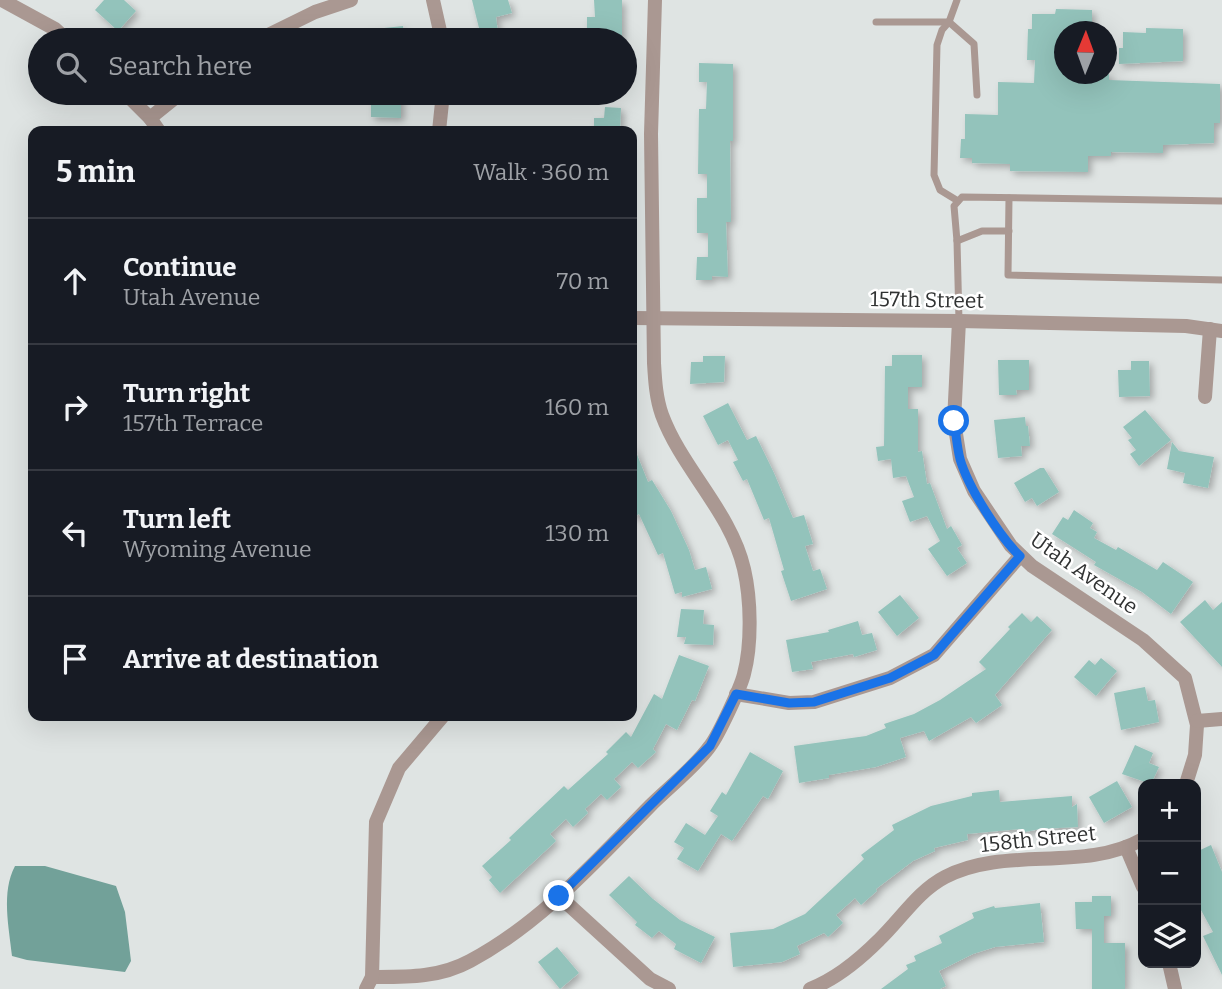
<!DOCTYPE html>
<html lang="en">
<head>
<meta charset="utf-8">
<style>
  :root { --surface:#171b24; --page:#242831; --text:#f1f3f6; --muted:#9ea1a6; --line:#363941 }
  body { margin:0; font-family:Bitter,serif; background:var(--page); color:var(--text) }
  .controls { position:absolute; right:21px; bottom:21px; display:grid; overflow:hidden; border-radius:14px; box-shadow:0 7px 28px #0002 }
  .controls button { width:63px; height:63px; display:grid; place-items:center; padding:0; border:0; border-bottom:2px solid var(--line); background:var(--surface); color:var(--text); font:35px sans-serif }
  .compass { position:absolute; left:1054px; top:21px; width:63px; height:63px; border-radius:50%; background:var(--surface); box-shadow:0 7px 28px #0002; rotate:1deg }
  .stop { position:absolute; width:21px; height:21px; margin:-16px; border:5px solid #1a73e8; border-radius:50%; background:#fff }
  .stop.end { background:#1a73e8; border-color:#fff; box-shadow:0 2px 7px #0008 }
  .list { margin:0; padding:0; list-style:none }
  h2 { display:flex; justify-content:space-between; align-items:center; height:91px; margin:0; padding:0 28px; font-size:30px }
  h2 small { font-size:23px; font-weight:400; color:var(--muted) }
  .list li { display:grid; grid-template-columns:46px 1fr auto; gap:21px; align-items:center; box-sizing:border-box; height:126px; padding:0 28px; border-top:2px solid var(--line) }
  .list b { display:block; font-size:26px; white-space:nowrap }
  .list p { margin:0; font-size:23px; white-space:nowrap; color:var(--muted) }
  .list em { font-size:23px; font-style:normal; color:var(--muted) }
  .icon { flex:none; width:38px; height:38px; fill:none; stroke:currentColor; stroke-width:2; stroke-linecap:round; stroke-linejoin:round }
  .map { position:relative; flex:none; width:1222px; height:989px; overflow:hidden }
  .search { position:absolute; background:var(--surface); box-shadow:0 7px 28px #0002; left:28px; top:28px; width:609px; height:77px; display:flex; align-items:center; gap:18px; box-sizing:border-box; padding:0 24px; border-radius:38px; color:var(--muted); font-size:26px }
  .panel { position:absolute; background:var(--surface); box-shadow:0 7px 28px #0002; left:28px; top:126px; width:609px; height:595px; border-radius:14px }
  .map>svg:first-child { display:block }
</style>
</head>
<body>
<div class="map">
<svg width="1222" height="989" viewBox="0 0 1222 989">
  <defs>
    <filter id="shadow"><feDropShadow dx="3.5" dy="3.5" stdDeviation="3.5" flood-color="#0004"/></filter>
  </defs>
  <rect width="100%" height="100%" fill="#dfe4e3"/>
  <path fill="#72a199" d="M15,866H45L116,886L125,912L131,961L125,972L27,960L12,956C9,927 1,892 15,866Z"/>
  <g fill="#93c3bb" filter="url(#shadow)">
    <path d="M104,0H124L136,11L118,31L95,10Z"/>
    <path d="M472,0H508L512,13L496,17L499,40H482Z"/>
    <path d="M594,0H622V40H587V17H595Z"/>
    <path d="M1056,9L1092,10V32H1065V74H1109V80L1220,84V123H1214V143L1163,145V153L1111,152V156H1088V172L1010,171V164L972,163V158H960L961,139H965V114L998,115V82L1034,83L1035,60H1027L1028,29H1032V14H1055Z"/>
    <path d="M403,26L405,40H366L365,30Z"/>
    <path d="M1146,28L1183,29V61L1119,64V48H1123V32L1146,33Z"/>
    <path d="M699,63L733,64V141H730L731,222H726L728,277L712,276V280H696L697,257H708V233H697V198H707V174H698L699,109H706L707,82H699Z"/>
    <path d="M371,93H401V118L371,117Z"/>
    <path d="M605,107L621,108L620,131H594V118H604Z"/>
    <path d="M892,355H922V387H908V409H918V452L922,451L927,484L930,483L947,529L951,526L962,545L957,548L967,563L947,576L928,549L940,541L927,516L910,522L902,501L914,497L906,476L893,478L891,459L878,461L876,447L884,446L885,366H892Z"/>
    <path d="M703,356H725L724,382L690,384L691,362H703Z"/>
    <path d="M998,360H1029V390H1016L1017,395H999Z"/>
    <path d="M1131,361H1149L1150,396L1119,397L1118,370H1131Z"/>
    <path d="M728,403L747,440L756,436L774,473L793,518L804,515L813,544L805,546L813,571L820,569L827,589L791,601L781,571L784,570L769,518L764,520L747,479L743,481L733,462L738,460L728,440L718,445L703,416Z"/>
    <path d="M1145,410L1171,440L1139,466L1130,454L1136,450L1128,440L1132,438L1123,427Z"/>
    <path d="M1025,417L1026,426H1028L1030,446H1021L1022,456L998,458L994,420Z"/>
    <path d="M632,442L648,482L652,480L671,511L689,550L695,570L706,567L712,589L682,597V592L675,594L663,553L658,555L639,514L632,518Z"/>
    <path d="M1172,442L1179,451L1214,457L1208,488L1183,483L1185,473L1167,469Z"/>
    <path d="M1040,468H1044L1059,492L1037,506L1032,498L1025,502L1014,483Z"/>
    <path d="M1074,510L1093,523L1090,528L1097,532L1094,538L1116,550L1118,547L1157,570L1163,562L1193,582L1171,614L1142,592L1094,565L1096,562L1052,534L1063,517L1068,520Z"/>
    <path d="M900,595L919,618L897,636L878,612Z"/>
    <path d="M1205,600L1213,610L1222,602V667L1180,622Z"/>
    <path d="M681,609L704,610L703,624L714,625L713,645L684,644L686,637H677Z"/>
    <path d="M1022,613L1031,622L1037,616L1052,630L995,695L1002,705L976,723L971,717L929,741L924,731L900,738L906,757L876,767L829,775V778L799,783L794,746L866,736L886,728L884,724L914,714L940,700L986,669L979,662L1010,629L1008,627Z"/>
    <path d="M858,621L862,635L872,633L877,650L854,657L853,654L811,662L813,669L792,672L786,640L829,632L828,630Z"/>
    <path d="M679,655L709,666L695,701L692,700L677,730L666,724L653,749L656,752L638,768L632,762L614,779L621,787L607,800L601,794L585,809L588,813L573,827L566,819L550,834L556,841L500,893L489,880L492,877L482,866L511,840L509,838L564,786L568,790L608,754L606,752L626,732L631,737L654,694L662,699Z"/>
    <path d="M1101,658L1117,671L1096,696L1074,677L1089,660L1095,665Z"/>
    <path d="M1145,687L1148,701L1155,700L1159,722L1121,730L1114,693Z"/>
    <path d="M1135,745L1153,753L1149,763L1159,767L1151,784L1122,774Z"/>
    <path d="M750,752L783,771L768,799L763,796L732,841L721,834L698,871L677,859L684,848L674,842L686,823L705,835L718,816L710,811L722,792L726,795Z"/>
    <path d="M1117,781L1132,807L1104,823L1089,797Z"/>
    <path d="M999,790L1000,802L1072,796V807L1077,804L1078,827L1040,829L1020,833V829L967,834L968,840L934,848L935,851L913,861L876,889L877,891L861,905L855,898L836,915L843,923L828,937L824,933L797,946L800,954L782,962L733,967L730,933L773,929L805,914L864,859L861,855L894,830L892,825L931,806L972,796V793Z"/>
    <path d="M1211,845L1222,872V975L1203,936L1213,932L1196,901V852Z"/>
    <path d="M629,876L653,899L680,920L715,937L701,963L674,949L676,944L659,931L652,938L635,925L637,922L609,895Z"/>
    <path d="M1092,896H1111V916H1104V943H1125V989H1092V929H1076L1075,902H1092Z"/>
    <path d="M1040,903L1044,942L995,947L973,954L939,971L946,986L940,989H881L908,969L906,965L916,961L914,956L942,943L939,936L974,918L972,913L994,906L995,908Z"/>
    <path d="M557,947L579,973L560,989L538,962Z"/>
  </g>
  <g fill="none" stroke-linecap="round" stroke-linejoin="round">
    <g stroke="#aa9892" stroke-width="7">
      <path d="M957,0L949,22L942,30L937,45L934,175L940,190L958,201"/>
      <path d="M876,22H949L974,44L977,95"/>
      <path d="M1009,198L1008,275L1222,280"/>
      <path d="M957,241L982,231H1009"/>
      <path d="M959,321L957,241L954,206L962,197L1222,201"/>
    </g>
    <g stroke="#aa9892" stroke-width="14">
      <path d="M2,0L55,29L67,40"/>
      <path d="M433,0L442,40"/>
      <path d="M258,40L315,12L351,0"/>
      <path d="M125,93L150,118L159,131"/>
      <path d="M150,118L181,93"/>
      <path d="M439,131L443,93"/>
      <path d="M632,318L959,321L1186,326L1222,331"/>
      <path d="M959,321L954,421L960,459L974,491L1011,546L1032,566L1143,640L1185,678L1197,725L1195,755L1186,784"/>
      <path d="M1205,397L1210,329"/>
      <path d="M736,694L789,703L814,702L890,678L934,655L1020,556"/>
      <path d="M1197,721L1222,719"/>
      <path d="M1126,847L1143,887"/>
      <path d="M559,896L650,979L669,989"/>
      <path d="M1169,963L1175,989"/>
      <path d="M372,977C406,977 439,978 470,961C540,924 595,862 650,806C667,789 697,765 710,746C718,736 741,687 744,674C752,644 751,599 744,569C731,512 682,469 662,415C656,398 655,380 654,363L651,134L655,0"/>
      <path d="M366,989L372,977L376,822L399,768L443,716"/>
      <path d="M810,989C836,979 859,960 879,940C901,919 918,891 945,877C1006,845 1083,873 1143,839"/>
    </g>
  </g>
  <g fill="none" stroke-linecap="round" stroke-linejoin="round">
    <path stroke="#1a73e8" stroke-width="9" d="M559,896L710,746L736,694L789,703L814,702L890,678L934,655L1020,556C999,536 968,487 960,459C957,447 956,433 954,421"/>
  </g>
  <g text-anchor="middle" dominant-baseline="central" stroke-width="5" stroke-linejoin="round" paint-order="stroke">
    <g font-size="21" fill="#303232" stroke="#fff">
      <text transform="translate(927 300) rotate(1)">157th Street</text>
      <text transform="translate(1084 573) rotate(35)">Utah Avenue</text>
      <text transform="translate(1038 839) rotate(-6)">158th Street</text>
    </g>
  </g>
</svg>
<div class="controls">
<button>+</button>
<button>−</button>
<button><svg class="icon" aria-label="layers" viewBox="0 0 24 24"><path d="M12 4l9 5-9 5-9-5zM3 14l9 5 9-5"/></svg></button>
</div>
<svg class="compass" viewBox="-18 -18 36 36"><path d="M0-13l5 13h-10z" fill="#e53935"/><path d="M0 13l5-13h-10z" fill="#9ea1a6"/></svg>
<div class="stop" style="left:954px;top:421px"></div>
<div class="stop end" style="left:559px;top:896px"></div>
<div class="search"><svg class="icon" aria-label="search" viewBox="0 0 24 24"><circle cx="10" cy="10" r="6"/><path d="M15 15l6 6"/></svg>Search here</div>
<section class="panel">
<h2>5 min<small>Walk · 360 m</small></h2>
<ul class="list">
<li><svg class="icon" aria-label="ahead" viewBox="0 0 24 24"><path d="M12 20V5M6 11l6-6 6 6"/></svg><div><b>Continue</b><p>Utah Avenue</p></div><em>70 m</em></li>
<li><svg class="icon" aria-label="right" viewBox="0 0 24 24"><path d="M7 20v-9h11M14 6l5 5-5 5"/></svg><div><b>Turn right</b><p>157th Terrace</p></div><em>160 m</em></li>
<li><svg class="icon" aria-label="left" viewBox="0 0 24 24"><path d="M17 20v-9H6M10 6l-5 5 5 5"/></svg><div><b>Turn left</b><p>Wyoming Avenue</p></div><em>130 m</em></li>
<li><svg class="icon" aria-label="arrive" viewBox="0 0 24 24"><path d="M6 21V4h12l-3 4 3 4H6"/></svg><div><b>Arrive at destination</b></div></li>
</ul>
</section>
</div>
</body>
</html>
